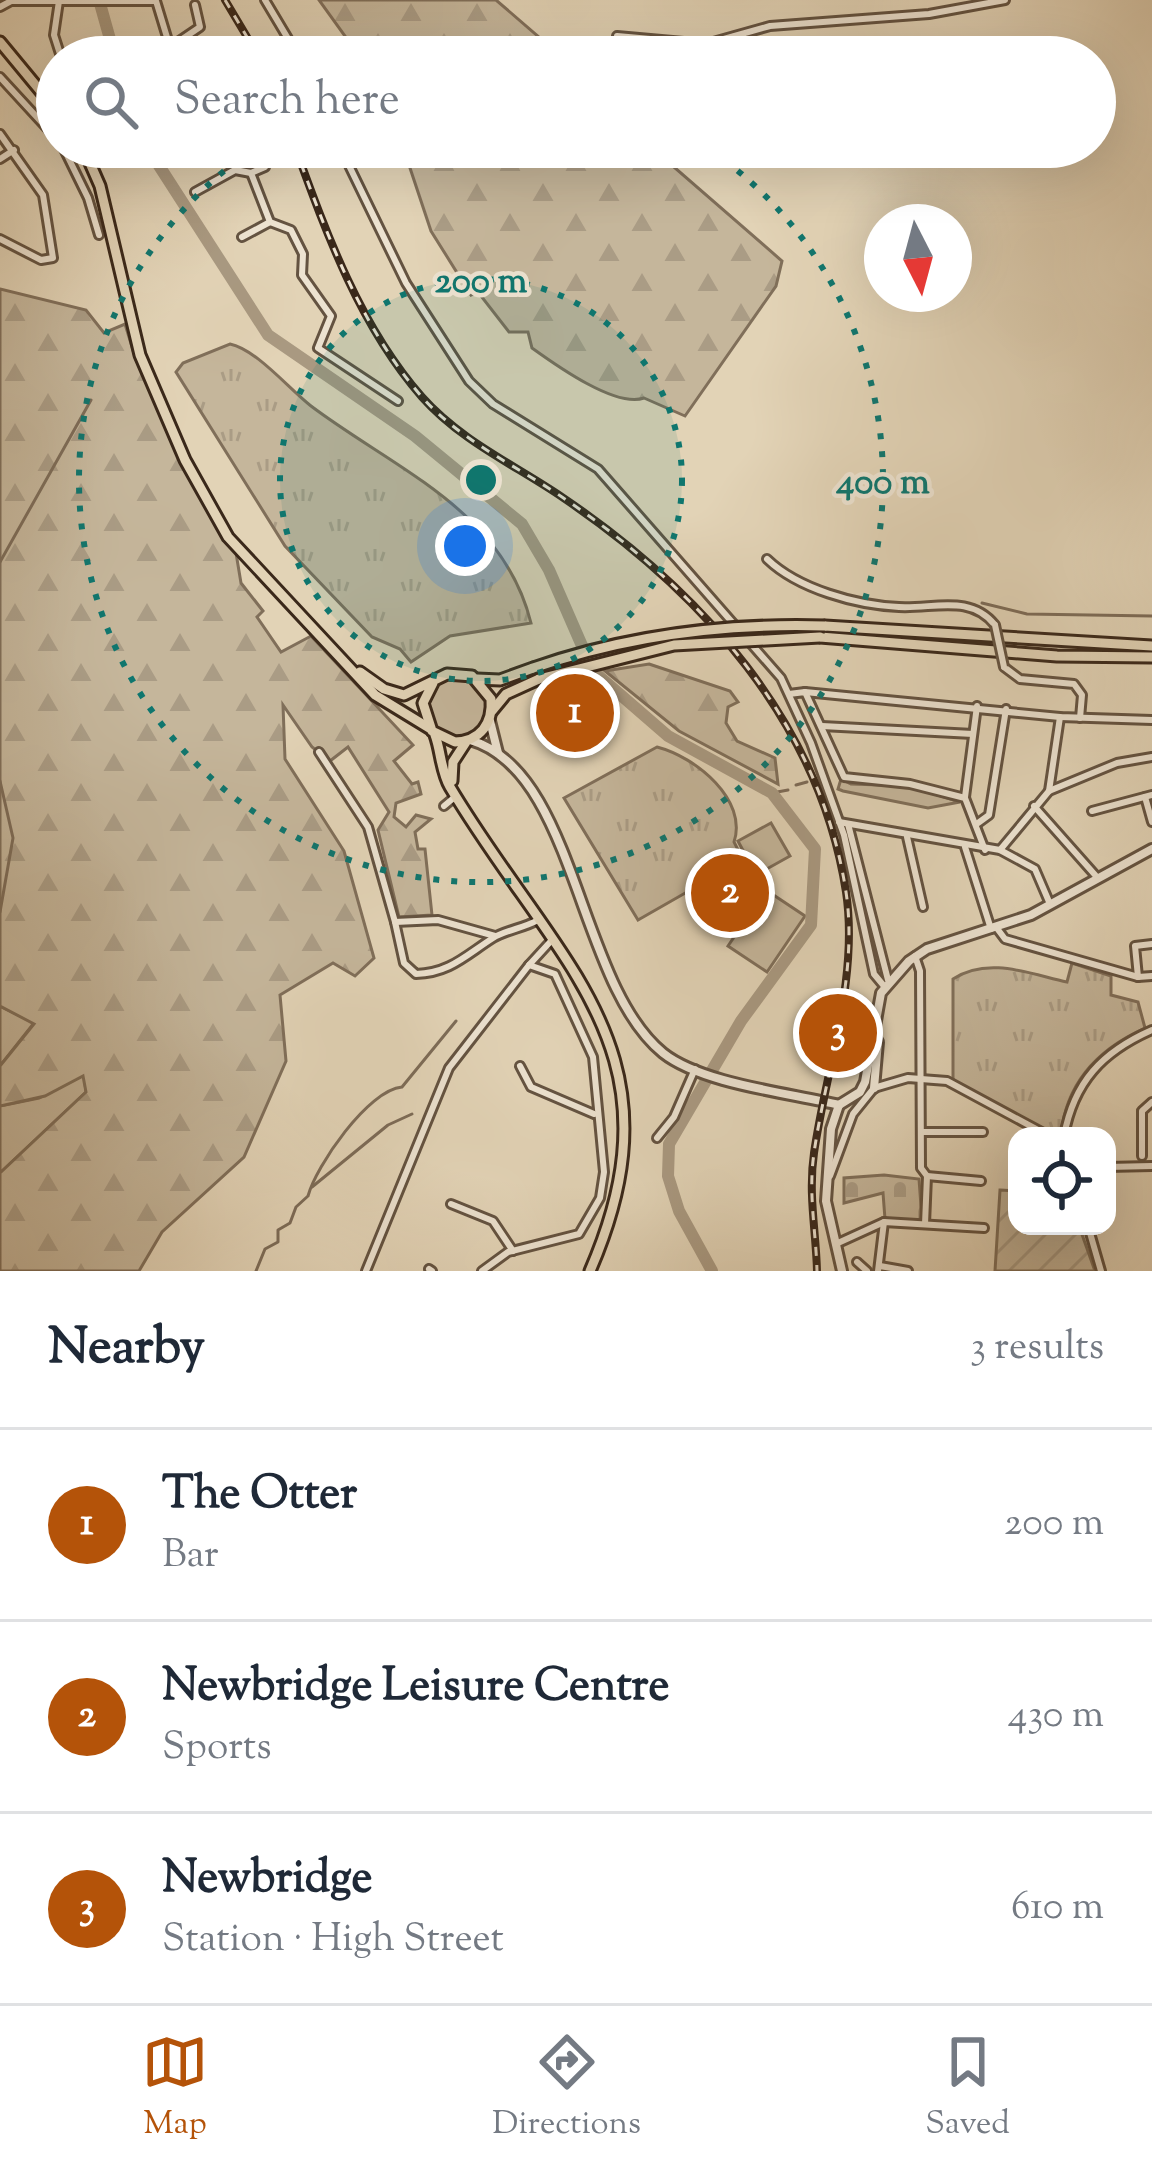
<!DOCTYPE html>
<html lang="en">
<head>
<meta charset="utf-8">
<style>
  :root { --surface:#fff; --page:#f2f2f3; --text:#1f2937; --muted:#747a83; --line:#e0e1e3; --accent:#b45309 }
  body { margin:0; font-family:"Sorts Mill Goudy",serif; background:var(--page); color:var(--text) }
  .controls { position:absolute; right:36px; bottom:36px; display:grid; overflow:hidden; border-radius:24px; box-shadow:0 12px 48px #0002 }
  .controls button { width:108px; height:108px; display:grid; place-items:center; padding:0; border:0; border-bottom:3px solid var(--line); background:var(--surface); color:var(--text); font:60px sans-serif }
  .compass { position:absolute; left:864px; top:204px; width:108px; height:108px; border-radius:50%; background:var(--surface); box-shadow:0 12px 48px #0002; rotate:174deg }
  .you { position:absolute; left:465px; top:546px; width:42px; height:42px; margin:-30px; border:9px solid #fff; border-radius:50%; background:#1a73e8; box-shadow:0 0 0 18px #1a73e833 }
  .badge { display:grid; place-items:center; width:78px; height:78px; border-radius:50%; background:var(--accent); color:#fff; font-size:39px; font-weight:700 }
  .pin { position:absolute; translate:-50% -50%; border:6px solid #fff; box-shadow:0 3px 12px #0006 }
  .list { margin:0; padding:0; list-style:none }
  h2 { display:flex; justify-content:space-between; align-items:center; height:156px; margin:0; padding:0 48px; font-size:51px }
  h2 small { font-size:39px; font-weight:400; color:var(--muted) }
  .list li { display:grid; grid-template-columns:78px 1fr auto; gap:36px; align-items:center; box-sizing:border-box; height:192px; padding:0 48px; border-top:3px solid var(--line) }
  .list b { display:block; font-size:45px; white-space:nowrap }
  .list p { margin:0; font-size:39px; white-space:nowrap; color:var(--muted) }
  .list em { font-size:39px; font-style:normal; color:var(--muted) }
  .icon { flex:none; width:66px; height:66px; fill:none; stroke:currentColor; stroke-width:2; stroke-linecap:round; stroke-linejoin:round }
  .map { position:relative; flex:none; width:1152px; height:1271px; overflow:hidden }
  .search { position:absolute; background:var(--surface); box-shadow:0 12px 48px #0002; left:36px; right:36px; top:36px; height:132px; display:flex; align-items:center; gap:30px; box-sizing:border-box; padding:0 42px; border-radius:66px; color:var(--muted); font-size:45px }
  .sheet { height:732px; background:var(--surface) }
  nav { display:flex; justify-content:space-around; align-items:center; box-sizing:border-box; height:168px; border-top:3px solid var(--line); background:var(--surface); font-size:33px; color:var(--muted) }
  nav a { display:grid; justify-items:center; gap:6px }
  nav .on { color:var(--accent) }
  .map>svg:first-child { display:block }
</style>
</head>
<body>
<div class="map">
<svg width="1152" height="1271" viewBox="0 0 1152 1271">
  <defs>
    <pattern id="forest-firs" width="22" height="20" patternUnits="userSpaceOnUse" patternTransform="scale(3)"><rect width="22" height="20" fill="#c5b69b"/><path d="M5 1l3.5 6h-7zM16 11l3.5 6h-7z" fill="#aa9c85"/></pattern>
    <pattern id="cemetery-stones" width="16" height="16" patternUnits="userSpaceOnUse" patternTransform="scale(3)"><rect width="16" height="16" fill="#c5b69b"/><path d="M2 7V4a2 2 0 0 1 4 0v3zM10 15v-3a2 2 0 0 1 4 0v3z" fill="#aa9c85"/></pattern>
    <pattern id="park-tufts" width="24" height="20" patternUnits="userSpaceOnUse" patternTransform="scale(3)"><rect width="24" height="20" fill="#c5b69b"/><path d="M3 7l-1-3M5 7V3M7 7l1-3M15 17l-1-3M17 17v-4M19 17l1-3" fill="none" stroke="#aa9c85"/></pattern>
    <pattern id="garden-furrows" width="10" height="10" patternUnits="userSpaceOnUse" patternTransform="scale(3)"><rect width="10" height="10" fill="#c5b69b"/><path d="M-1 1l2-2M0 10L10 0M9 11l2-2" fill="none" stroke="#aa9c85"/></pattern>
  </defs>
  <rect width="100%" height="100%" fill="#e2d3b6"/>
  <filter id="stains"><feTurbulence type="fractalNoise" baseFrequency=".00167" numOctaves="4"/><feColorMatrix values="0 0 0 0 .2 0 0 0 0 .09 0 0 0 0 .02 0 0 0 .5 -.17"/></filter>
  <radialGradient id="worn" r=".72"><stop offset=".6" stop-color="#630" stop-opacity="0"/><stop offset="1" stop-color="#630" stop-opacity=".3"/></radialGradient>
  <g fill="#c5b69b" stroke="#806f5a" stroke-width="3">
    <circle cx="457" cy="707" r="29"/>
    <path d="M841,779L851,784L909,786L960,802L928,808L843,791L838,789Z"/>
    <path d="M771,823L790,856L756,875L738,841Z"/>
    <path d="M766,890L805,916L767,972L728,946Z"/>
    <path d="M0,1006L34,1023L0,1066Z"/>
    <path d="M84,1075L86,1092L0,1173V1106L39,1098Z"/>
  </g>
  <g fill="url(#forest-firs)" stroke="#806f5a" stroke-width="3">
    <path d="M319,0H496L562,57H360Z"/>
    <path d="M403,147H651L782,261L776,286L685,416L644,398C616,408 557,366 532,348L528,332H509L478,292L471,295L431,231Z"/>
    <path d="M0,289L86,310L104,333L125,324L136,360L236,553L241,583L263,611L257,617L281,652L311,636L413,745L394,761L412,784L418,782L421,794L396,803L394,817L406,827L416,815L431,819L415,832L418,849H425L432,915L399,917L378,830L389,812L348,747L330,761L312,747L283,705L285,759L344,851L374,958L355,976L333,963L280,995L286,1061L244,1157L162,1232L139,1271H0V1173L86,1092L83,1076L45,1096L0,1106V1066L34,1024L0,1006Z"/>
    <path d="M649,664L730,691L738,702L728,707L726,723L737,741L775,758L778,784L679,731L605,671Z"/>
  </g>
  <path fill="url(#cemetery-stones)" stroke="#806f5a" stroke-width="3" d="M884,1175L919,1179L922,1220L885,1219L883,1193L844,1203V1178Z"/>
  <g fill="url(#park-tufts)" stroke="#806f5a" stroke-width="3">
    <path d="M230,344C257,350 288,388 311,406C396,470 503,510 531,623L450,636L411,662L400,649L372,637L285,546L176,372L183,363Z"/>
    <path d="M657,747C696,757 748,800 734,842L743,860L638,920L564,798Z"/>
    <path d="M1072,963L1111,976V995L1138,1002L1145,1028C1098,1049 1066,1082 1061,1135L1052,1136L953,1080V979C988,956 1030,974 1067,982Z"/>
  </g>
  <path fill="url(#garden-furrows)" stroke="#806f5a" stroke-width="3" d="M1000,1190L1017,1191V1226H1079L1095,1271H995Z"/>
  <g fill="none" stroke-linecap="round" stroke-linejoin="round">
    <g stroke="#7d6c58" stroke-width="3">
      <path d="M0,562L91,400"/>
      <path d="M982,603L1027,614L1152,616"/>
      <path d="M0,781L13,838L0,912"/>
      <path d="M796,785L807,782"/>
      <path d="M772,793L788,790"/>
      <path d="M312,1187L388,1125L412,1114"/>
      <path d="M256,1271L265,1249L278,1242V1230L290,1223L296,1207L308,1196C316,1166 368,1090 402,1087L456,1021"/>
    </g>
    <g stroke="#a99981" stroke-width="12">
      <path d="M99,0L115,57"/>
      <path d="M147,147L268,335L415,436L522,524L549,570L593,671L668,736L772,793L815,849L811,925L741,1021L669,1144L668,1176L679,1211L712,1271"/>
    </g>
    <defs>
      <g id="minor">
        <path d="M265,0L299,57"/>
        <path d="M59,1L54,35L61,57"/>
        <path d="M0,7L11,1H156L173,57"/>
        <path d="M617,36L706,44L770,26L929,14L1005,0"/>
        <path d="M169,48L200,27L195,5"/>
        <path d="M0,77L57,139"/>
        <path d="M0,134L43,195L53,258L41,260L0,239"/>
        <path d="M63,147L88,198L99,235"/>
        <path d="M340,147L406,283L469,381L493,404L598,469L781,678L811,743L844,835L874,974L884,986"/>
        <path d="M0,159L14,150"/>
        <path d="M251,173L270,222L291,230L303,254L302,275L331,316L318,348L398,401"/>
        <path d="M195,192L235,170L251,173L265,167V147"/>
        <path d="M242,237L270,222"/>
        <path d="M767,559C798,589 856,605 899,607C934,609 970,594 995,625"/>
        <path d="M1004,667L1020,679L1074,684L1082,695L1080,718"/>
        <path d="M805,692L1060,717L1152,720"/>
        <path d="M789,694L805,692L844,777L910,784L965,798L985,850"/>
        <path d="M822,726L973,734"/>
        <path d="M319,752L368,827L395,922L438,920L495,936"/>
        <path d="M1049,791L1060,717"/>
        <path d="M965,797L977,706"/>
        <path d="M1145,797L1152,822"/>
        <path d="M444,806L456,796"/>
        <path d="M1034,806L1096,876"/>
        <path d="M1092,811L1152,795"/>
        <path d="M839,822L1000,850L1035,869L1050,904"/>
        <path d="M978,823L989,815L1006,709"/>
        <path d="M848,824L888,980"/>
        <path d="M907,837L923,907"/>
        <path d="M965,847L991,929"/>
        <path d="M1000,850L1049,791L1117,763L1152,757"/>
        <path d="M395,922L404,963L416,974C450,973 466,955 493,938C506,930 524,928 538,920"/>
        <path d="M996,927L1005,939L1138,977L1152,976"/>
        <path d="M915,956L920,971L921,1168L927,1176L981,1181"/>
        <path d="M1138,977L1135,946L1152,944"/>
        <path d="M520,1066L531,1087L594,1114"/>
        <path d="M921,1132H983"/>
        <path d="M1064,1136C1074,1082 1102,1052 1152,1030"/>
        <path d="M657,1138L674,1117L695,1069"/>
        <path d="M1142,1156V1111L1152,1102"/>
        <path d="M1107,1167L1152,1166"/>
        <path d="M830,1176L853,1114L874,1088L908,1078L947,1081L1049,1136"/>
        <path d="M451,1204L493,1221L513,1251"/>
        <path d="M925,1224L927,1176"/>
        <path d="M1088,1226L1101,1271"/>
        <path d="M838,1243L884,1222L984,1228"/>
        <path d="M857,1262L867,1271"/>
        <path d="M880,1266L908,1271"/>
        <path d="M429,1269L432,1271"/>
        <path d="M366,1271L449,1068L529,965"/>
        <path d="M482,1271L508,1252L579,1234L600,1198L604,1172L593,1057L555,974L529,965L551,941"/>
        <path d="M878,1271L884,1222"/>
      </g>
      <g id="tertiary">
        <path d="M490,721L498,753"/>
        <path d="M470,740C577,771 577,983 663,1053C702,1084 790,1093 839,1105"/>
        <path d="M873,1034L878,1042L874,1088"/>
        <path d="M839,1105L860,1092L865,1082L881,993L909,961L927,949L1031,915L1152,849"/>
        <path d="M839,1105L831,1129L826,1201L842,1271"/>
      </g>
      <g id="primary">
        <path d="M0,42L57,111"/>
        <path d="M83,147L100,186L140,355L185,460L228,537L375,695L429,728"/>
        <path d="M825,626L1152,646"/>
        <path d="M820,637L1057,656L1152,657"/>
        <path d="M360,672L384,689L404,695L447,674L472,676L491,699C493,724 480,741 455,742L432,731L423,703L433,683"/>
        <path d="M477,679L500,680L533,668"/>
        <path d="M492,711L506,694L539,679"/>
        <path d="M435,735C441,751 441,772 450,787C556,965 687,1048 590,1271"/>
        <path d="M452,781L453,762L466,742"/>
      </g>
    </defs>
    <use href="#minor" stroke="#645341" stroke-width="12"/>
    <use href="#tertiary" stroke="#645341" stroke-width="14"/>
    <use href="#primary" stroke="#3a281a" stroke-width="15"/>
    <use href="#minor" stroke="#ece2d0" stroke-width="6"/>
    <use href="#tertiary" stroke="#ece2d0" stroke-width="8"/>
    <use href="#primary" stroke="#e2d3b6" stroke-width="9"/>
    <defs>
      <g id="rail">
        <path d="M225,0L259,57"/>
        <path d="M295,147C327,235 360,326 422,397C461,441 515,465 562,497C701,591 820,722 846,892C859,978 826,1069 814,1153C808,1194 816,1231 817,1271"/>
      </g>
    </defs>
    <use href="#rail" stroke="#3a281a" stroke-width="8"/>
    <use href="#rail" stroke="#ece2d0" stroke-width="3" stroke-dasharray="9" stroke-linecap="butt"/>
    <defs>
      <path id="minor-bridge" d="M995,625L1004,667"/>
      <g id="primary-bridge">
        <path d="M533,668C628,635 725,623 825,626"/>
        <path d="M539,679L674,645L820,637"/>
      </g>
    </defs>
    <use href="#minor-bridge" stroke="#645341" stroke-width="12" stroke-linecap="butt"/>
    <use href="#primary-bridge" stroke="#3a281a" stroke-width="15" stroke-linecap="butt"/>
    <use href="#minor-bridge" stroke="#ece2d0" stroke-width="6"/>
    <use href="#primary-bridge" stroke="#e2d3b6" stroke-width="9"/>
  </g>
  <circle cx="481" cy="480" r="201" fill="#0f766e" fill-opacity=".12"/>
  <g fill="none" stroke="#0f766e" stroke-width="6" stroke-dasharray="6 12">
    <circle cx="481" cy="480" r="201"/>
    <path d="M709 149A402 402 0 1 1 253 149"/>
  </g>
  <circle cx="481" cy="480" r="18" fill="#0f766e" stroke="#ece2d0" stroke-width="6"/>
  <g font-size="36" text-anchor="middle" font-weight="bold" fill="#0f766e" stroke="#ece2d0" stroke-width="9" stroke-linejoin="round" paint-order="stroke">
    <text x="481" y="292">200 m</text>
    <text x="883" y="493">400 m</text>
  </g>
  <rect width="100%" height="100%" filter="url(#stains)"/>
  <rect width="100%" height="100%" fill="url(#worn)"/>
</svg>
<div class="controls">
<button><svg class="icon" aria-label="locate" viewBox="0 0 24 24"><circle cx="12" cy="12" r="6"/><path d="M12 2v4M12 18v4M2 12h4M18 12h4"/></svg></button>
</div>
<svg class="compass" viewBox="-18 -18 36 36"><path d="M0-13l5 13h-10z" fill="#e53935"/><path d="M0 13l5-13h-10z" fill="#747a83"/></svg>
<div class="you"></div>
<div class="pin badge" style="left:575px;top:713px">1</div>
<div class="pin badge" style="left:730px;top:893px">2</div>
<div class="pin badge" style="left:838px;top:1033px">3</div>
<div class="search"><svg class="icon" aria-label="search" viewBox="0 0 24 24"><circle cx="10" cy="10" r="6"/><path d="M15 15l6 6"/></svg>Search here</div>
</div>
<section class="sheet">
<h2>Nearby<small>3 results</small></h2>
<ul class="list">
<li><span class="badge">1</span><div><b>The Otter</b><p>Bar</p></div><em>200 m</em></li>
<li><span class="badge">2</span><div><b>Newbridge Leisure Centre</b><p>Sports</p></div><em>430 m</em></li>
<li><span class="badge">3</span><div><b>Newbridge</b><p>Station · High Street</p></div><em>610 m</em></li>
</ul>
</section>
<nav>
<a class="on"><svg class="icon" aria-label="map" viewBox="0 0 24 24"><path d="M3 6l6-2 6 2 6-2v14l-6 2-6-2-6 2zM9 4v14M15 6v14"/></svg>Map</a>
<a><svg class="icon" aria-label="directions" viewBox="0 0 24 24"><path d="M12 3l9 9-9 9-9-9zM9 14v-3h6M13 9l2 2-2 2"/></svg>Directions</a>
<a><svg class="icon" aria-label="saved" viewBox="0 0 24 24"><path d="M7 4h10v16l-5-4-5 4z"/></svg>Saved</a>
</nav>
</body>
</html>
